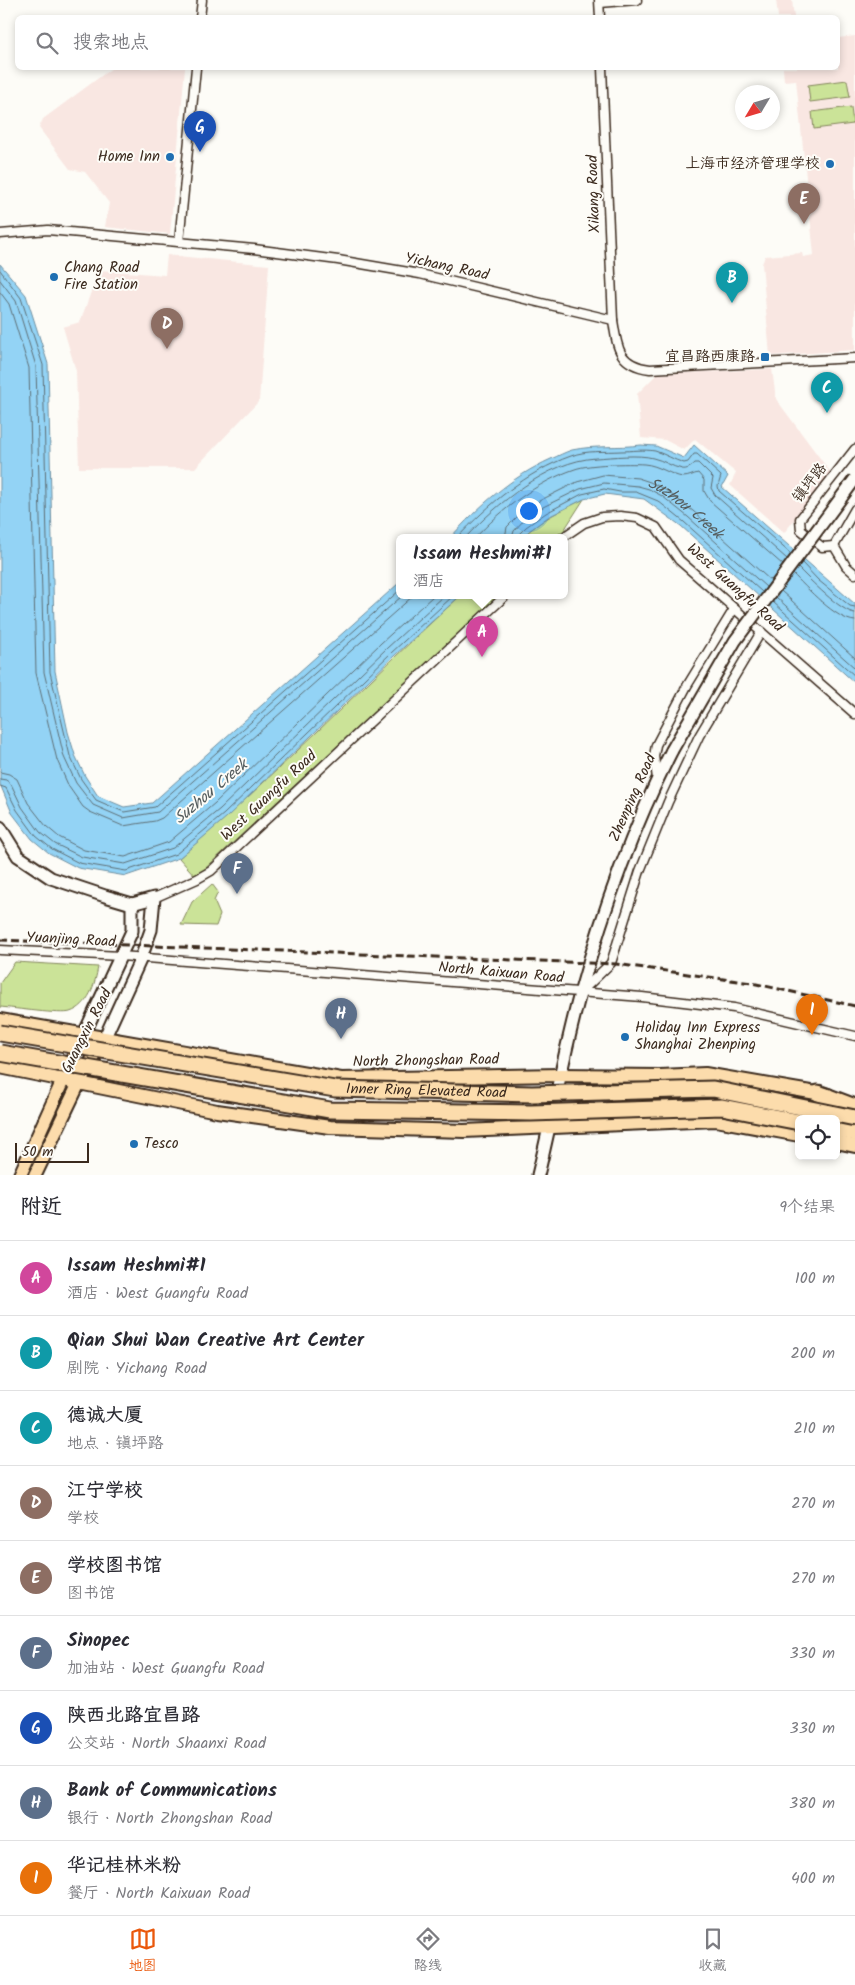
<!DOCTYPE html>
<html lang="zh">
<head>
<meta charset="utf-8">
<style>
  :root { --surface:#fff; --page:#f7f7f7; --text:#2b2b33; --muted:#7c7c81; --line:#e1e1e2; --accent:#ea580c }
  body { margin:0; font-family:Kalam,"LXGW WenKai TC",sans-serif; background:var(--page); color:var(--text) }
  .controls { position:absolute; right:15px; bottom:15px; display:grid; overflow:hidden; border-radius:8px; box-shadow:0 2px 8px #0003 }
  .controls button { width:45px; height:45px; display:grid; place-items:center; padding:0; border:0; border-bottom:1px solid var(--line); background:var(--surface); color:var(--text); font:25px sans-serif }
  .compass { position:absolute; left:735px; top:85px; width:45px; height:45px; border-radius:50%; background:var(--surface); box-shadow:0 2px 8px #0003; rotate:232deg }
  .scale { position:absolute; left:15px; bottom:12px; width:74px; box-sizing:border-box; padding-left:5px; border:2px solid #3b2a1e; border-top:0; font-size:14px; line-height:18px; white-space:nowrap; color:#3b2a1e; -webkit-text-stroke:4px #fdfcf7; paint-order:stroke }
  .you { position:absolute; left:528px; top:510px; width:18px; height:18px; margin:-12px; border:4px solid #fff; border-radius:50%; background:#1a73e8; box-shadow:0 0 0 8px #1a73e833 }
  .badge { display:grid; place-items:center; width:32px; height:32px; border-radius:50%; background:var(--accent); color:#fff; font-size:16px; font-weight:700 }
  .pin { position:absolute; translate:-50% -41px; filter:drop-shadow(0 1px 2px #0008) }
  .pin::after { content:''; position:absolute; top:26px; width:18px; height:15px; background:inherit; clip-path:polygon(0 0,100% 0,50% 100%) }
  .popup { position:absolute; left:396px; top:534px; width:172px; height:65px; box-sizing:border-box; display:grid; place-content:center; border-radius:8px; background:var(--surface); filter:drop-shadow(0 1px 4px #0005); font-size:16px; white-space:nowrap; color:var(--muted) }
  .popup b { font-size:19px; color:var(--text) }
  .popup::after { content:''; position:absolute; left:50%; top:100%; margin-left:-10px; border:10px solid transparent; border-top-color:var(--surface) }
  .list { margin:0; padding:0; list-style:none }
  h2 { display:flex; justify-content:space-between; align-items:center; height:65px; margin:0; padding:0 20px; font-size:21px }
  h2 small { font-size:16px; font-weight:400; color:var(--muted) }
  .list li { display:grid; grid-template-columns:32px 1fr auto; gap:15px; align-items:center; box-sizing:border-box; height:75px; padding:0 20px; border-top:1px solid var(--line) }
  .list b { display:block; font-size:19px; white-space:nowrap }
  .list p { margin:0; font-size:16px; white-space:nowrap; color:var(--muted) }
  .list em { font-size:16px; font-style:normal; color:var(--muted) }
  .icon { flex:none; width:28px; height:28px; fill:none; stroke:currentColor; stroke-width:2; stroke-linecap:round; stroke-linejoin:round }
  .map { position:relative; flex:none; width:855px; height:1175px; overflow:hidden }
  .search { position:absolute; background:var(--surface); box-shadow:0 2px 8px #0003; left:15px; right:15px; top:15px; height:55px; display:flex; align-items:center; gap:12px; box-sizing:border-box; padding:0 18px; border-radius:8px; color:var(--muted); font-size:19px }
  .sheet { height:740px; background:var(--surface) }
  nav { display:flex; justify-content:space-around; align-items:center; box-sizing:border-box; height:70px; border-top:1px solid var(--line); background:var(--surface); font-size:14px; color:var(--muted) }
  nav a { display:grid; justify-items:center; gap:2px }
  nav .on { color:var(--accent) }
  .map>svg:first-child { display:block }
</style>
</head>
<body>
<div class="map">
<svg width="855" height="1175" viewBox="0 0 855 1175">
  <rect width="100%" height="100%" fill="#fdfcf7"/>
  <filter id="ink" filterUnits="userSpaceOnUse"><feTurbulence type="fractalNoise" baseFrequency=".02" numOctaves="2"/><feDisplacementMap in="SourceGraphic" scale="10" xChannelSelector="R" yChannelSelector="G"/><feConvolveMatrix kernelMatrix="1 2 1 2 8 2 1 2 1" color-interpolation-filters="sRGB"/></filter>
  <g filter="url(#ink)">
    <g fill="#f9e7e2">
      <path d="M776,0H792L794,17H778Z"/>
      <path d="M855,36V350L770,356L762,264L765,256L802,253L803,257L814,255L796,80L784,81L783,68H838V38Z"/>
      <path d="M112,68H185L170,234L105,227L109,203L85,172L70,169L39,128L43,119Z"/>
      <path d="M167,255L269,265L259,401L195,468H79L76,371L63,327L80,322L99,270L165,275Z"/>
      <path d="M772,369L776,399L831,473L784,533L730,485L736,473L695,439L684,450L665,440L641,438L637,394L657,374Z"/>
    </g>
    <g fill="#cbe398" stroke="#83865b">
      <path d="M847,80L850,97L810,102L808,85Z"/>
      <path d="M851,107L853,124L814,129L812,112Z"/>
      <path d="M584,499L559,538H522C539,520 562,510 584,499Z"/>
      <path d="M460,596H499L196,877L179,858C277,775 366,682 460,596Z"/>
      <path d="M212,884L218,892L214,901L220,915L216,926L181,925L192,902Z"/>
      <path d="M15,962L98,967C95,984 89,1006 70,1012C62,1015 13,1008 0,1007V983Z"/>
    </g>
    <g fill="#93d3f5" stroke="#708f9f">
      <path d="M0,264L26,295L48,364L55,671L68,732L75,755L85,776L98,796L124,807L152,803L399,583L400,596H460L394,656L227,817L179,858L126,876L78,868L49,853L32,839L12,813L0,784Z"/>
      <path d="M641,445L656,446L684,458L694,445L728,476L722,487L855,604V683L681,526L644,499L605,494L584,499L548,517L529,531L522,538H450C479,506 511,477 551,459C558,456 565,452 572,450C595,445 618,448 641,445Z"/>
    </g>
    <g fill="none" stroke-linecap="round" stroke-linejoin="round">
      <g stroke="#5e6e74" stroke-width="1">
        <path d="M0,270L21,298L43,365L50,672L70,756L81,779L96,800L124,812L155,807L400,590"/>
        <path d="M0,280L16,301L36,366L44,672L64,757L76,783L93,805L123,818L158,812L402,596"/>
        <path d="M0,292L9,304L29,368L36,673L57,760L69,787L83,807L90,812L123,826L155,821L162,818L413,596"/>
        <path d="M457,538C489,504 526,472 571,456C586,450 605,452 621,451C632,451 644,449 655,451C665,454 674,460 684,463L688,462L694,454H697L721,476L718,486L719,491L791,554"/>
        <path d="M465,538C497,504 547,461 596,458C612,457 639,454 653,458C663,460 672,467 682,469C687,470 691,467 695,463H698L713,478L711,488L715,495L787,559"/>
        <path d="M475,538C502,509 537,482 575,469C589,464 628,463 644,464C659,465 672,476 683,477C689,477 693,474 698,473L704,480V491L710,501L783,565"/>
        <path id="s1" d="M505,538L507,527L518,516L539,501L577,482L603,475L638,478L650,482L664,489L693,511L771,581"/>
        <path d="M512,538L514,531L523,521L543,507L580,489L604,483L638,486L649,489L662,496L688,517L766,587"/>
        <path d="M519,538V534L526,527L546,513L582,494L604,489L620,492H636L658,501L684,522L762,592"/>
        <path d="M802,563L818,580L850,606L855,607"/>
        <path d="M798,568C809,579 841,612 855,613"/>
        <path d="M793,574C806,587 836,620 855,621"/>
        <path d="M781,591L855,658"/>
        <path d="M776,597L855,668"/>
        <path d="M773,602L855,676"/>
        <path d="M0,772L9,774L17,779L28,803L46,826L59,837L84,850L125,857L169,842L215,803L381,643L433,596"/>
        <path d="M0,779L6,780L11,784L22,807L40,832L55,844L82,857L125,864L173,848L220,809L387,648L444,596"/>
        <path d="M0,786L6,788L17,810L36,836L52,849L79,863L126,871L176,854L224,814L391,653L453,596"/>
      </g>
      <defs>
        <g id="street">
          <path d="M599,0L600,18"/>
          <path d="M600,3L637,0"/>
          <path d="M200,18L202,0"/>
          <path d="M602,68L613,320C617,347 618,365 650,369L855,358"/>
          <path d="M0,234L48,230L254,249L338,260L420,274L613,320"/>
          <path d="M179,242L196,68"/>
          <path d="M855,509L834,546L846,566L855,574"/>
          <path d="M562,538L584,523L602,517L620,516L637,518L656,527L679,560L855,714"/>
          <path d="M834,546L822,547L801,530L800,519L855,449"/>
          <path d="M657,779L654,756L656,745L687,686L734,609"/>
          <path d="M154,898L197,879L211,871L505,596"/>
          <path d="M0,950L121,956L642,997L734,1008L855,1036"/>
          <path d="M582,991L611,963L640,871L668,802L699,736L761,632"/>
        </g>
        <g id="secondary">
          <path d="M0,827L18,856L51,878L105,896L132,904L154,898L151,930L141,958L105,1037"/>
          <path d="M84,1034L132,931V904"/>
          <path d="M538,1175C553,1114 564,1051 581,990C604,907 633,827 672,750"/>
        </g>
        <g id="primary">
          <path d="M0,1020L341,1079L561,1075L660,1076L705,1074L828,1095"/>
          <path d="M0,1067L217,1111L330,1127L464,1131L716,1120L799,1135"/>
          <path d="M836,1142L855,1146"/>
          <path d="M20,1175L82,1038"/>
          <path d="M35,1175L79,1083L103,1041"/>
        </g>
        <g id="highway">
          <path d="M818,1093L855,1107"/>
          <path d="M836,1129L855,1133"/>
        </g>
      </defs>
      <use href="#street" stroke="#3b2a1e" stroke-width="11"/>
      <use href="#secondary" stroke="#3b2a1e" stroke-width="15"/>
      <use href="#primary" stroke="#3b2a1e" stroke-width="16"/>
      <use href="#highway" stroke="#3b2a1e" stroke-width="19"/>
      <use href="#street" stroke="#fdfcf7" stroke-width="8"/>
      <use href="#secondary" stroke="#fdfcf7" stroke-width="11"/>
      <use href="#primary" stroke="#fcdcac" stroke-width="12"/>
      <use href="#highway" stroke="#fcdcac" stroke-width="15"/>
      <path stroke="#3b2a1e" stroke-width="3" stroke-dasharray="8 4" stroke-linecap="butt" d="M0,940L616,964L752,983L855,1006"/>
      <defs>
        <path id="secondary-bridge" d="M672,750L735,641L855,479"/>
        <g id="highway-bridge">
          <path id="s2" d="M0,1033L335,1089L532,1094L713,1089L855,1118"/>
          <path d="M0,1053L330,1110L531,1113L722,1107L799,1122"/>
        </g>
      </defs>
      <use href="#secondary-bridge" stroke="#3b2a1e" stroke-width="15" stroke-linecap="butt"/>
      <use href="#highway-bridge" stroke="#3b2a1e" stroke-width="19" stroke-linecap="butt"/>
      <use href="#secondary-bridge" stroke="#fdfcf7" stroke-width="11"/>
      <use href="#highway-bridge" stroke="#fcdcac" stroke-width="15"/>
    </g>
  </g>
  <g fill="#1f6fb2" stroke="#fdfcf7" stroke-width="2">
    <circle cx="170" cy="157" r="5"/>
    <circle cx="830" cy="164" r="5"/>
    <circle cx="54" cy="277" r="5"/>
    <rect x="760" y="352" width="10" height="10" rx="2.5"/>
    <circle cx="625" cy="1037" r="5"/>
    <circle cx="134" cy="1144" r="5"/>
  </g>
  <g text-anchor="middle" dominant-baseline="central" stroke-width="4" stroke-linejoin="round" paint-order="stroke">
    <g font-size="15" fill="#3b2a1e" stroke="#fdfcf7" text-anchor="end">
      <text x="160" y="157">Home Inn</text>
      <text x="820" y="164">上海市经济管理学校</text>
      <text x="64" y="268" text-anchor="start">Chang Road<tspan x="64" dy="17">Fire Station</tspan></text>
      <text x="755" y="357">宜昌路西康路</text>
      <text x="635" y="1028" text-anchor="start">Holiday Inn Express<tspan x="635" dy="17">Shanghai Zhenping</tspan></text>
      <text x="144" y="1144" text-anchor="start">Tesco</text>
    </g>
    <g font-size="15" fill="#3b2a1e" stroke="#fdfcf7">
      <text transform="translate(594 194) rotate(-92)">Xikang Road</text>
      <text transform="translate(447 267) rotate(12)">Yichang Road</text>
      <text transform="translate(810 483) rotate(-52)">镇坪路</text>
      <text transform="translate(735 588) rotate(42)">West Guangfu Road</text>
      <text transform="translate(269 796) rotate(-43)">West Guangfu Road</text>
      <text transform="translate(633 798) rotate(-66)">Zhenping Road</text>
      <text transform="translate(71 940) rotate(3)">Yuanjing Road</text>
      <text transform="translate(501 973) rotate(5)">North Kaixuan Road</text>
      <text transform="translate(87 1031) rotate(-63)">Guangxin Road</text>
      <text transform="translate(426 1061) rotate(-1)">North Zhongshan Road</text>
      <text stroke="none"><textPath href="#s2" startOffset="431">Inner Ring Elevated Road</textPath></text>
    </g>
    <g font-size="16" font-style="italic" fill="#555d5e" stroke="#fdfcf7">
      <text stroke="none"><textPath href="#s1" startOffset="214">Suzhou Creek</textPath></text>
      <text transform="translate(211 792) rotate(-40)">Suzhou Creek</text>
    </g>
  </g>
</svg>
<div class="controls">
<button><svg class="icon" aria-label="locate" viewBox="0 0 24 24"><circle cx="12" cy="12" r="6"/><path d="M12 2v4M12 18v4M2 12h4M18 12h4"/></svg></button>
</div>
<svg class="compass" viewBox="-18 -18 36 36"><path d="M0-13l5 13h-10z" fill="#e53935"/><path d="M0 13l5-13h-10z" fill="#7c7c81"/></svg>
<div class="scale">50 m</div>
<div class="you"></div>
<div class="pin badge" style="left:482px;top:657px;background:#d1479c">A</div>
<div class="popup"><b>Issam Heshmi#1</b>酒店</div>
<div class="pin badge" style="left:732px;top:303px;background:#0f9aa8">B</div>
<div class="pin badge" style="left:827px;top:413px;background:#0f9aa8">C</div>
<div class="pin badge" style="left:167px;top:349px;background:#8d6e63">D</div>
<div class="pin badge" style="left:804px;top:224px;background:#8d6e63">E</div>
<div class="pin badge" style="left:237px;top:894px;background:#5c6f8a">F</div>
<div class="pin badge" style="left:200px;top:152px;background:#1a4fb4">G</div>
<div class="pin badge" style="left:341px;top:1039px;background:#5c6f8a">H</div>
<div class="pin badge" style="left:812px;top:1035px;background:#e8710a">I</div>
<div class="search"><svg class="icon" aria-label="search" viewBox="0 0 24 24"><circle cx="10" cy="10" r="6"/><path d="M15 15l6 6"/></svg>搜索地点</div>
</div>
<section class="sheet">
<h2>附近<small>9个结果</small></h2>
<ul class="list">
<li><span class="badge" style="background:#d1479c">A</span><div><b>Issam Heshmi#1</b><p>酒店 · West Guangfu Road</p></div><em>100 m</em></li>
<li><span class="badge" style="background:#0f9aa8">B</span><div><b>Qian Shui Wan Creative Art Center</b><p>剧院 · Yichang Road</p></div><em>200 m</em></li>
<li><span class="badge" style="background:#0f9aa8">C</span><div><b>德诚大厦</b><p>地点 · 镇坪路</p></div><em>210 m</em></li>
<li><span class="badge" style="background:#8d6e63">D</span><div><b>江宁学校</b><p>学校</p></div><em>270 m</em></li>
<li><span class="badge" style="background:#8d6e63">E</span><div><b>学校图书馆</b><p>图书馆</p></div><em>270 m</em></li>
<li><span class="badge" style="background:#5c6f8a">F</span><div><b>Sinopec</b><p>加油站 · West Guangfu Road</p></div><em>330 m</em></li>
<li><span class="badge" style="background:#1a4fb4">G</span><div><b>陕西北路宜昌路</b><p>公交站 · North Shaanxi Road</p></div><em>330 m</em></li>
<li><span class="badge" style="background:#5c6f8a">H</span><div><b>Bank of Communications</b><p>银行 · North Zhongshan Road</p></div><em>380 m</em></li>
<li><span class="badge" style="background:#e8710a">I</span><div><b>华记桂林米粉</b><p>餐厅 · North Kaixuan Road</p></div><em>400 m</em></li>
</ul>
</section>
<nav>
<a class="on"><svg class="icon" aria-label="map" viewBox="0 0 24 24"><path d="M3 6l6-2 6 2 6-2v14l-6 2-6-2-6 2zM9 4v14M15 6v14"/></svg>地图</a>
<a><svg class="icon" aria-label="directions" viewBox="0 0 24 24"><path d="M12 3l9 9-9 9-9-9zM9 14v-3h6M13 9l2 2-2 2"/></svg>路线</a>
<a><svg class="icon" aria-label="saved" viewBox="0 0 24 24"><path d="M7 4h10v16l-5-4-5 4z"/></svg>收藏</a>
</nav>
</body>
</html>
